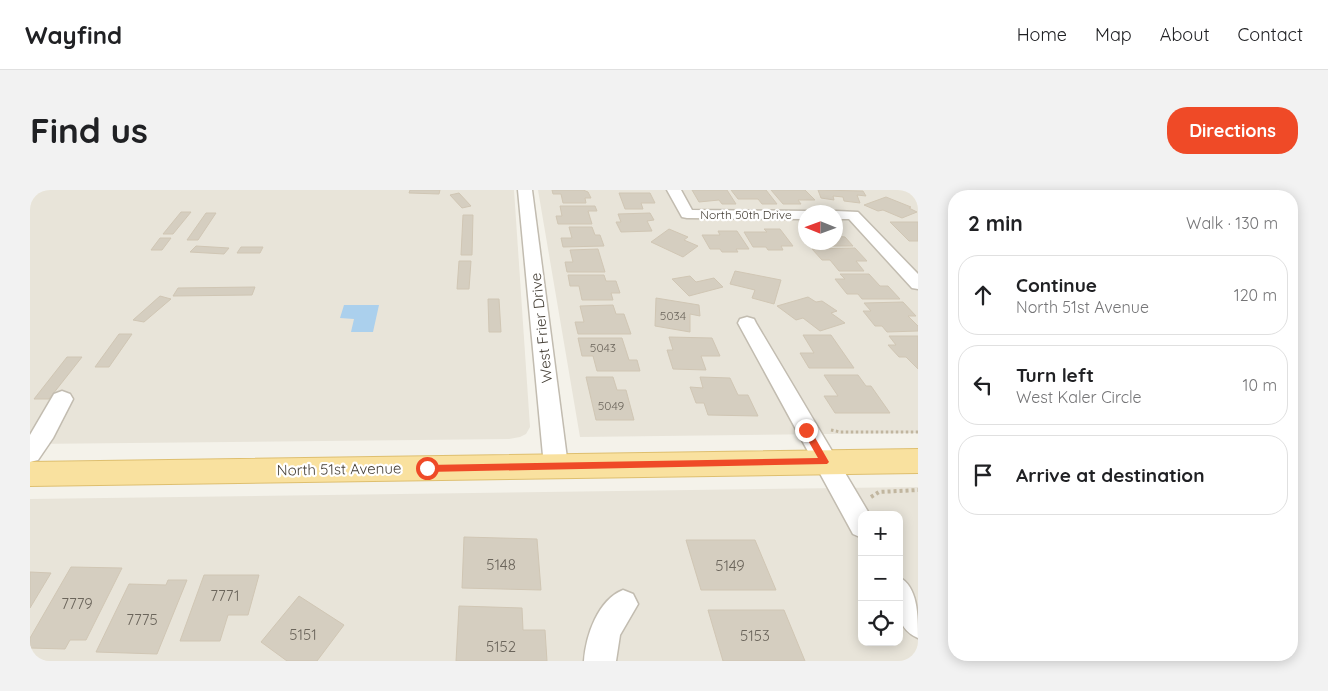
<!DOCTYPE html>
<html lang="en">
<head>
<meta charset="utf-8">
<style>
  :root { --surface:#fff; --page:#f2f2f2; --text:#202124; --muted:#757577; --line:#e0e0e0; --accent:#ef4a27 }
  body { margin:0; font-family:Quicksand,sans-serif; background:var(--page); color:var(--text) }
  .controls { position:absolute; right:15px; bottom:15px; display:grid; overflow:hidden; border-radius:10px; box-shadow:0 2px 12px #0003 }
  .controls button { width:45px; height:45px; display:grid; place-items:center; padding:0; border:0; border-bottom:1px solid var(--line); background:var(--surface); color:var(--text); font:25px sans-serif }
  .compass { position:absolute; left:768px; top:15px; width:45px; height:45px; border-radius:50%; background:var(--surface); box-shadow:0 2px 12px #0003; rotate:271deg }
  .stop { position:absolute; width:15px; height:15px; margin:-11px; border:4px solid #ef4a27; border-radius:50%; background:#fff }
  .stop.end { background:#ef4a27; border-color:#fff; box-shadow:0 1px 5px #0008 }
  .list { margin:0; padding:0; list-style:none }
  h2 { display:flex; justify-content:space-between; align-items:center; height:65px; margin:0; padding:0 20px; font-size:21px }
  h2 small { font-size:16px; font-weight:400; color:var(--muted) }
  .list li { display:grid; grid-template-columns:32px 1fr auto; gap:15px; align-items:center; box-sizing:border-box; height:80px; margin:0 10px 10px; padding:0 10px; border:1px solid var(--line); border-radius:20px }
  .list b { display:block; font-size:19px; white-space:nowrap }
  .list p { margin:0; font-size:16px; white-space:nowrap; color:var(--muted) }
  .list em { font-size:16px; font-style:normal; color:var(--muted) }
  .icon { flex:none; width:28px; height:28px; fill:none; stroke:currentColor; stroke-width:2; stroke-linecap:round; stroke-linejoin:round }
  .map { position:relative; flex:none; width:888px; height:471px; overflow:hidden; border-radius:20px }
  header { display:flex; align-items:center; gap:30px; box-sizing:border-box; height:70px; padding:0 25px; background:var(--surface); border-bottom:1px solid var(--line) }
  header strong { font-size:24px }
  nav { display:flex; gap:28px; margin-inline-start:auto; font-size:18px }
  .intro { display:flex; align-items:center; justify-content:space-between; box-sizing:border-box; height:120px; padding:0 30px }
  h1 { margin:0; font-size:35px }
  .button { padding:12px 22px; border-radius:20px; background:var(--accent); color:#fff; font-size:18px; font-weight:700 }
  main { display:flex; gap:30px; padding:0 30px }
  aside { flex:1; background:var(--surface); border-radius:20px; box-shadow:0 2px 12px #0003 }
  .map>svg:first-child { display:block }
</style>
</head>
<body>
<header>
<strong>Wayfind</strong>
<nav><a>Home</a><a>Map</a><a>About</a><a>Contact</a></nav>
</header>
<div class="intro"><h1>Find us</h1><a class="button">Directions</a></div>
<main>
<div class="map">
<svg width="888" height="471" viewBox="0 0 888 471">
  <rect width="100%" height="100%" fill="#f4f2ea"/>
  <g fill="#e8e4d9" fill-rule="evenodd">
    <path d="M0,0H484L500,237L496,244L490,247L479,249L0,254Z"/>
    <path d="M508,0H888V243L550,247ZM776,22H806V52H776Z"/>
    <path d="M888,297V471H0V309ZM832,325H869V452H832Z"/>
  </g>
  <path fill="#abd0ed" d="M314,115H349L343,142H321L324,129L310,128Z"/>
  <g fill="#d5cec0" stroke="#d0c6b4">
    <path d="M380,0H410L409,4L379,3Z"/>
    <path d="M522,0H553L558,2L561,8H555L556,13H533L531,4H523Z"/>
    <path d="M662,0H697L706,14H692L689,10L669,12Z"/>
    <path d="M701,0H736L747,14H732L728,9H708Z"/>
    <path d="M741,0H775L785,10H768L771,14H753Z"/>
    <path d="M788,0L833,1L836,6L827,5L830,13L814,11L813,7L803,6L804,10L791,8Z"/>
    <path d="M429,3L441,16L432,18L420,5Z"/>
    <path d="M589,3H620L625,13H611L613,19H595Z"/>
    <path d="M856,7L881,17L879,18L887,22L872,28L853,20L848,21L834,15Z"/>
    <path d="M530,16H565L567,21H558L562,34H528L526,26H532Z"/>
    <path d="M151,22H161L143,44H133Z"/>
    <path d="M176,23H186L168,50H157Z"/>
    <path d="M620,23L624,30L617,31L622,41L591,42L586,32H591L588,24Z"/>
    <path d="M433,25H443L442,65H431Z"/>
    <path d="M860,32H888V51H879Z"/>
    <path d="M539,37H562L565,45H570L574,56L533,57L531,48H542Z"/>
    <path d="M639,39L658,47L654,50L668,56L653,67L621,52Z"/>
    <path d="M734,39H750L763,56H751L753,60H738L736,57H723L714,42H737Z"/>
    <path d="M688,41H707L719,59H706L708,62H692L690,59H680L672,45H690Z"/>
    <path d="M806,46L815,47L823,56H788L786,52H806Z"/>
    <path d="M130,48H141L132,60H121Z"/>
    <path d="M166,56L199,58L194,64L160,62Z"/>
    <path d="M211,57H233L230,63H207Z"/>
    <path d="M825,58L837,71H826L834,81H809L800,70H792L782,59Z"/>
    <path d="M568,59L575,82H537L535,72H543L540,60Z"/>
    <path d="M429,71H441L439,99H427Z"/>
    <path d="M705,81L751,90L744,114L722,108L725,100L700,94Z"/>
    <path d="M810,84H839L850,96H858L870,109H832L828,104H817L805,89H815Z"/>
    <path d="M538,85H574L576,91H586L590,103H581L583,110H552L549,96H540Z"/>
    <path d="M660,86L666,92L684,88L693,97L659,106L642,89Z"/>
    <path d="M225,97L222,105L143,106L148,98Z"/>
    <path d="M130,106L141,109L114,132L103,130Z"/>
    <path d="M778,107L786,112L792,111L807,121L801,123L815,133L790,141L773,128L766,130L747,116Z"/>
    <path d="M626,108L669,115L670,126L660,124V142L625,136Z"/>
    <path d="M458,109H469L471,142H459Z"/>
    <path d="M873,112L886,126H878L888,136V141L857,142L852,136H845L833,121H841L834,113Z"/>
    <path d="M583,115L586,124H594L601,144H548L545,132H554L550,116Z"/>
    <path d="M89,144H102L79,177H65Z"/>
    <path d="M773,145H801L824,178H779L770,163H784Z"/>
    <path d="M859,146H888V179L876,167H869L858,155H866Z"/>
    <path d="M639,147L682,148L690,166H671L676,180L643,179L637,160H643Z"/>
    <path d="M548,148H592L599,170H607L610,181H567L563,166H552Z"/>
    <path d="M37,167H52L19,209H4Z"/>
    <path d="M794,185H828L836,196H841L860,223H805L794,206H808Z"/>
    <path d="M556,187H583L587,200H596L604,230H566Z"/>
    <path d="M670,187L700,188L708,205H718L728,226L678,225L674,213H666L660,197L673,198Z"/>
    <path d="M434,347L507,349L511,400L432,398Z"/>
    <path d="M656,350H725L746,400H671Z"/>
    <path d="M41,377L92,378L56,450H40L35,459L0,458V448Z"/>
    <path d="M0,382L21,383L0,418Z"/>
    <path d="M174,385H229L218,425H198L190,451H150Z"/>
    <path d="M138,390H157L127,464L66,462L99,394L136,395Z"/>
    <path d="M269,406L314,435L287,471H257L231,452Z"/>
    <path d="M429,416L492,418L493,440H515L517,471H426Z"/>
    <path d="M678,420H754L775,471H693Z"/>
  </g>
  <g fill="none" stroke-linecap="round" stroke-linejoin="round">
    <defs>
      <g id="minor">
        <path d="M488,0H502L538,276L535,283L526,286L517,283L514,276Z"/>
        <path d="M637,0H651L662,20L776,21L782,22H776V29L657,28L652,27Z"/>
        <path d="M806,21L828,22L888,84V99L882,98L819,29H806V22H800Z"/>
        <path d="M717,127L724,129L726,133L840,325H832V348L823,344L708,133L710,129Z"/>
        <path d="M32,201L40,204L43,209L23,248L8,270L0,272V245L24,204Z"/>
        <path d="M869,387C888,397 888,425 888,448C862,437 869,411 869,387Z"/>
        <path d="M593,400L603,404L608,414L590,445L586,471H554C556,445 568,410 593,400Z"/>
      </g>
      <path id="major" d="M888,259V283L0,296V272Z"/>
    </defs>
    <use href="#minor" stroke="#c2bcb0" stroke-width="3"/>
    <use href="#major" stroke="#debf6f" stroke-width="2"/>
    <path stroke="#c1b69f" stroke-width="3" stroke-dasharray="2.5 2.5" stroke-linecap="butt" d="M801,240L810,242H888"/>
    <path stroke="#c1b69f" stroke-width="4" stroke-dasharray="3 3" stroke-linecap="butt" d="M841,307L849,302L888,300"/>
    <use href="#minor" fill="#fff" fill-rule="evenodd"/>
    <use href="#major" fill="#f9e19f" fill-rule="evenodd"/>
  </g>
  <path fill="#ef4a27" d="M773,237H779L799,272L797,274L397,282L392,278L397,275L788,268L772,240Z"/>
  <g text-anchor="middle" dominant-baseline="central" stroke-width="4.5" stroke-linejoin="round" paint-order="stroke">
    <g font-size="12" fill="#484239" stroke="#fff">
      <text x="716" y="24">North 50th Drive</text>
    </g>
    <g font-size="12" fill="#6b655b">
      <text x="643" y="125">5034</text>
      <text x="573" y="157">5043</text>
      <text x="581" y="215">5049</text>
    </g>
    <g font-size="15" fill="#484239" stroke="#fff">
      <text transform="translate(511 138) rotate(-96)">West Frier Drive</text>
      <text transform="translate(309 279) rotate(-1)">North 51st Avenue</text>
    </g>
    <g font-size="15" fill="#6b655b">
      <text x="471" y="374">5148</text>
      <text x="700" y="375">5149</text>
      <text x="195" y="405">7771</text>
      <text x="47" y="413">7779</text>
      <text x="112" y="429">7775</text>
      <text x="273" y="444">5151</text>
      <text x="725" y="445">5153</text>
      <text x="471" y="456">5152</text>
    </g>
  </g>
</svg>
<div class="controls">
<button>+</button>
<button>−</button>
<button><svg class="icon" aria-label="locate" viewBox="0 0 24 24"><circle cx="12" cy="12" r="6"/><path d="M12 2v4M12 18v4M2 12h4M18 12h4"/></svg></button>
</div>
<svg class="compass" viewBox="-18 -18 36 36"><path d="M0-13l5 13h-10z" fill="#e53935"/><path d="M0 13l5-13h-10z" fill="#757577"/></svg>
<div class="stop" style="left:397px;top:278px"></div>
<div class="stop end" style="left:776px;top:240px"></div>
</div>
<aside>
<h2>2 min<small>Walk · 130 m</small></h2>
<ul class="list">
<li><svg class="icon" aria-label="ahead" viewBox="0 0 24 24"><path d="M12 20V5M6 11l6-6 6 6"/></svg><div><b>Continue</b><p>North 51st Avenue</p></div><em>120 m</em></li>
<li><svg class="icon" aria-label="left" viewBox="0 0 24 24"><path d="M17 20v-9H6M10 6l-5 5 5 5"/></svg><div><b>Turn left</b><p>West Kaler Circle</p></div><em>10 m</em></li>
<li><svg class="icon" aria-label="arrive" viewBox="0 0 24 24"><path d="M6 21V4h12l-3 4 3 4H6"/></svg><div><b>Arrive at destination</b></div></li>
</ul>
</aside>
</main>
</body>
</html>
